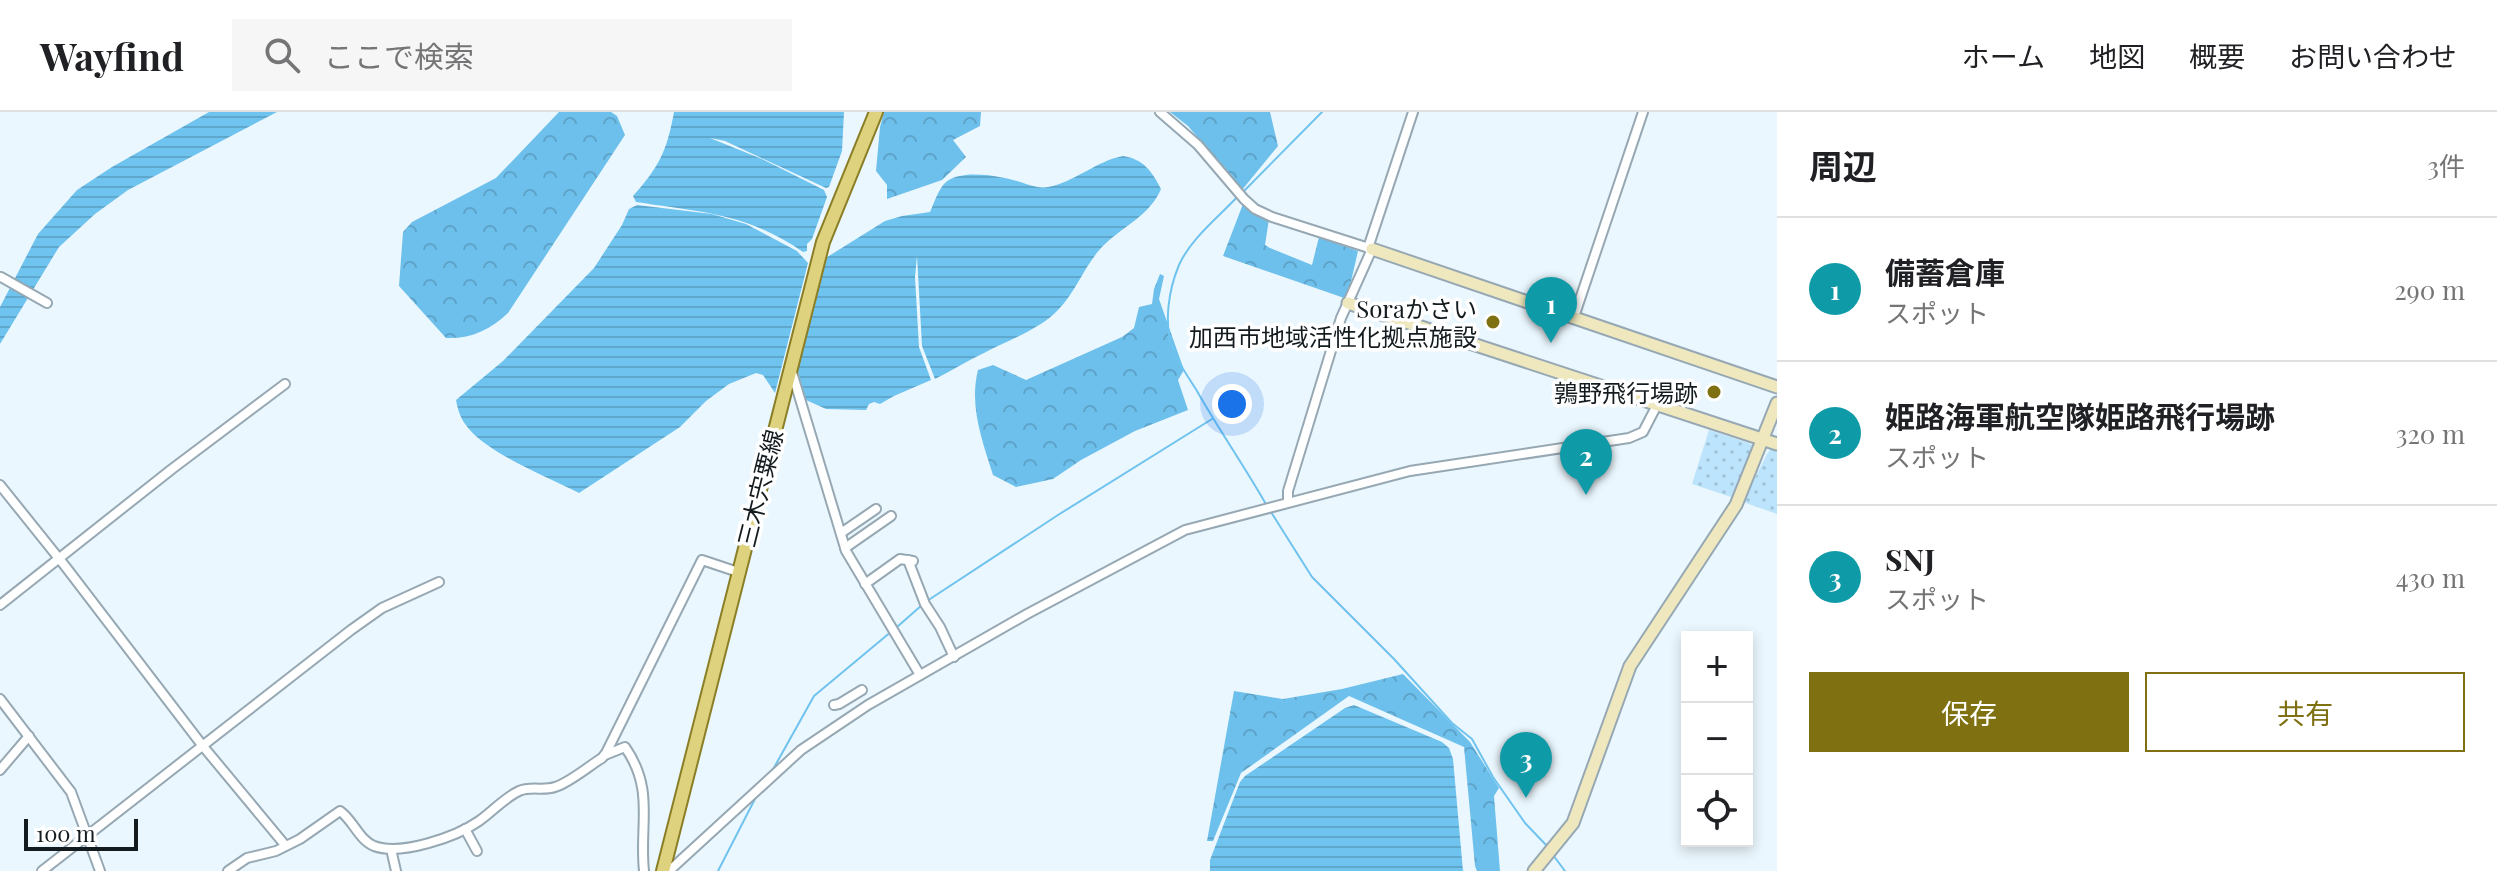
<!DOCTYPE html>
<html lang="ja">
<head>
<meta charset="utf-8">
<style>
  :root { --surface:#fff; --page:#f6f6f6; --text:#202124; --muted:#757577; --line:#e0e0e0; --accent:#7f7112 }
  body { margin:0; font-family:"Playfair Display","Noto Sans JP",serif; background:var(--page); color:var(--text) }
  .controls { position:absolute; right:24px; bottom:24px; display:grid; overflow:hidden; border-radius:0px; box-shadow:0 4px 12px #0003 }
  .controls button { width:72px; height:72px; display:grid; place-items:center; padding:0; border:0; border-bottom:2px solid var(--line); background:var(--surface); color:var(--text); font:40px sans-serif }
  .scale { position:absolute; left:24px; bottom:20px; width:114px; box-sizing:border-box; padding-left:8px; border:4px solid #141b1f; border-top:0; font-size:22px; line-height:28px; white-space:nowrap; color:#141b1f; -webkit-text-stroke:6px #fff; paint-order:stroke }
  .you { position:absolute; left:1232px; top:292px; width:28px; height:28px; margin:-20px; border:6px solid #fff; border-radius:50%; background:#1a73e8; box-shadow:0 0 0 12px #1a73e833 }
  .badge { display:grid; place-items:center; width:52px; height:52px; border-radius:50%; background:var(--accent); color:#fff; font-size:26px; font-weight:700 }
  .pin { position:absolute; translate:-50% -66px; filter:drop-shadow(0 2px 4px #0008) }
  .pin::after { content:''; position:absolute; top:42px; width:28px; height:24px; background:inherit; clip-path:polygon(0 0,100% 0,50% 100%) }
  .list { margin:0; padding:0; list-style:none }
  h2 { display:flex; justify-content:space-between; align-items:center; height:104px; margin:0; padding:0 32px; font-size:34px }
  h2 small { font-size:26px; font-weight:400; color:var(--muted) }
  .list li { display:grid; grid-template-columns:52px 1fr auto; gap:24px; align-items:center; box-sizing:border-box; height:144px; padding:0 32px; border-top:2px solid var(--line) }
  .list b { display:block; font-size:30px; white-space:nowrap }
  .list p { margin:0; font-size:26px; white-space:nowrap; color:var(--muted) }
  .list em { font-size:26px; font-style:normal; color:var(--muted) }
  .actions { display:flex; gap:16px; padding:24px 32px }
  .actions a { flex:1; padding:18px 0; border:2px solid var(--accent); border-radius:0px; text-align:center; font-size:28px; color:var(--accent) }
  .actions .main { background:var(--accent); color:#fff }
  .icon { flex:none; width:44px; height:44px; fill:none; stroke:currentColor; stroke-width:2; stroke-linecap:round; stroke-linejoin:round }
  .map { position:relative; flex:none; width:1777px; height:759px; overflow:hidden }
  header { display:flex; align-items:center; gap:48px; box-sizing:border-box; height:112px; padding:0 40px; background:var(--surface); border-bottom:2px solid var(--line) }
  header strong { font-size:38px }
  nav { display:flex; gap:44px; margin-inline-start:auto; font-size:28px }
  .search { width:560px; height:72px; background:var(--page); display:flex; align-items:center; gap:20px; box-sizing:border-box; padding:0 28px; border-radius:0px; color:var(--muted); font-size:30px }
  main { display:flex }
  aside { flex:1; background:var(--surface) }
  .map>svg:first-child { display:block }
</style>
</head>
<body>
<header>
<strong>Wayfind</strong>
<div class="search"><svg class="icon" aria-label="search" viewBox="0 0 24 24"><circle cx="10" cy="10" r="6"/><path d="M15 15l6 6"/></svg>ここで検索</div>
<nav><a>ホーム</a><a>地図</a><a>概要</a><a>お問い合わせ</a></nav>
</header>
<main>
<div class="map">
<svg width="1777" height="759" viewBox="0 0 1777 759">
  <defs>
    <pattern id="grass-dots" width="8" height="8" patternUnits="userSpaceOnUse" patternTransform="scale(2)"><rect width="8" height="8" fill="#bce4fc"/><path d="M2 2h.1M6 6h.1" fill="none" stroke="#a1c3d8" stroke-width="1.8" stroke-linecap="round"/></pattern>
    <pattern id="forest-crowns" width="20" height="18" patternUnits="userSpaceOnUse" patternTransform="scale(2)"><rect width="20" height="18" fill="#6dc0ec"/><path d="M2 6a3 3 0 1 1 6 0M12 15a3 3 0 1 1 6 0" fill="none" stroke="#5ea4ca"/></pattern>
    <pattern id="water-rules" width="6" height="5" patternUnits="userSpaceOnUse" patternTransform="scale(2)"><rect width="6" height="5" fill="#6fc3ef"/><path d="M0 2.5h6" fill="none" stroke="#5fa7cc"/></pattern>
  </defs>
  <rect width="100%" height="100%" fill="#ebf7fe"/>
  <g fill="url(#grass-dots)">
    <path d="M1709,318L1748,331L1752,333L1755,340L1734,386L1692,372Z"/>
    <path d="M1777,335V402L1743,390L1767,342L1771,337Z"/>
  </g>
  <g fill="url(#forest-crowns)">
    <path d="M559,0H611L617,4L625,23L508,201C490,218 471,227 446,226L399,174L403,120L412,110L496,66Z"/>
    <path d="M884,0H981L980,14L953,28L966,45L942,68L887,87V73L876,59L880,15Z"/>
    <path d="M1170,0H1270L1278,34L1242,78L1188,14Z"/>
    <path d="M1243,92L1269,107L1265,133L1270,136L1312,153L1319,125L1358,139L1347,187L1223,144Z"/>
    <path d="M1160,162L1164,164L1159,187L1184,258L1178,268L1188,298L1135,319L1081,348L1053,367L1016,375L993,363C982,328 969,294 978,258L993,253L1026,268L1122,225L1134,216L1139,195L1152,192L1154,177Z"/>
    <path d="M1403,562L1470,630L1499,676L1494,684L1500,759H1477L1475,754L1464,635L1349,584L1241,661L1213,729H1207L1234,579L1283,587L1342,577Z"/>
  </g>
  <g fill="url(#water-rules)">
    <path d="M209,0H277L128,78L95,102L59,135L0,232V195L38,122L77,78L112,55Z"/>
    <path d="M674,0H844L842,39L829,75L826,76L725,29L710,26L762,47L824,78L827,85L812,127L807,132V139L803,140C747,101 700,100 636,90L633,84C659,55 667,39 674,0Z"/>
    <path d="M1123,44C1143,47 1152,59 1161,77C1151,102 1124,114 1105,132C1085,151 1077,179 1058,198C1039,218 1008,228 984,241C967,249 951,259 935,267L922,234L917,144L915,165L919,235L931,268L894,284L880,292L874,290L869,292L866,298L826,297L806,288L797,257L824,147L885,109L902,104L930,100C934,91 938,79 944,72C959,56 999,64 1017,69C1027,72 1038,77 1048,75C1073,71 1096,49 1123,44Z"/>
    <path d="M637,93L712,102L746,112L797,139L808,151L775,281L763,263L756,261L729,272L706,289L680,315L579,381C548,365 491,343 469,317C461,308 458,299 456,288L503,249L594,156L622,113L629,97Z"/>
    <path d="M1354,593L1442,630L1449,636L1453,647L1463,759H1210V748L1240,670L1245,664L1345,596Z"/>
  </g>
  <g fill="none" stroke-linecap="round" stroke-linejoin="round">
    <g stroke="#6fc3ef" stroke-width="2">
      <path d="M1244,79L1322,0"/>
      <path d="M1239,83C1220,104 1191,126 1179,153C1169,177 1163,211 1173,237C1178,251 1189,266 1197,279C1219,318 1245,355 1267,394"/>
      <path d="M1271,400L1312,465L1394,547L1452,611L1472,627L1493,665L1525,711L1547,734"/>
      <path d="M927,489L1058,403L1212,307"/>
      <path d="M897,515L922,493"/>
      <path d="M771,661L814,584L892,519"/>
      <path d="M1553,743L1565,759"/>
      <path d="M718,759L757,683"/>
    </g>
    <defs>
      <g id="street">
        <path d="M1160,0L1198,33L1244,87L1255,97L1272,105L1372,137L1341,206L1288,379V390"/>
        <path d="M1368,136L1413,0"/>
        <path d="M1,165L47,191"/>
        <path d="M1574,205L1643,0"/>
        <path d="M791,257L846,439L920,563"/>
        <path d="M0,373L65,454L202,633L285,733"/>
        <path d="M841,421L876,397"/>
        <path d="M845,436L891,404"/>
        <path d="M908,448L925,492L940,515L954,545"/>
        <path d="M865,472L900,447L913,449"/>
        <path d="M0,493L172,357L285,272"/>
        <path d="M0,587L71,680L100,759"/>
        <path d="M834,593L839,592L862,578"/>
        <path d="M605,643L625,635C655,678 639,712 644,759"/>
        <path d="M0,658L29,624"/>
        <path d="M465,717L477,739"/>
        <path d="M391,737L396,759"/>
        <path d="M42,759L351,518L382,496L439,470"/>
        <path d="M228,759L247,746L276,739L300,727L340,699C353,708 359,728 374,734C401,744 456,725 479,709C492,700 504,686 519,679C530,674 544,679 555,675C569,671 589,654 602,646L606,641L702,448L738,460"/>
        <path d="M669,759L801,638L868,593L1027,502L1185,418L1410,359L1629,326L1643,320L1657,293"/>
      </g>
      <g id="secondary">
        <path d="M1372,137L1777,275"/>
        <path d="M1348,191L1777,332"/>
        <path d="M1534,759L1573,711L1630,554L1736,393L1777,291"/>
      </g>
      <path id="primary" d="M663,759L823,130L876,0"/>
    </defs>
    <use href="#street" stroke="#96a8b3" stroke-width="12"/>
    <use href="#secondary" stroke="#96a8b3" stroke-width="15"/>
    <use href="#primary" stroke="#8a7e26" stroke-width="16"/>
    <use href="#street" stroke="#fff" stroke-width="8"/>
    <use href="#secondary" stroke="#efe8bf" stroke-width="11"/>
    <use href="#primary" stroke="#dfd27f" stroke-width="12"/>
  </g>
  <g fill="#7f7112" stroke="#fff" stroke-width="3">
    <circle cx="1493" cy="210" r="8"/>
    <circle cx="1714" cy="280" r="8"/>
  </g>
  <g text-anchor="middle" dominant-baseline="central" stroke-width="7" stroke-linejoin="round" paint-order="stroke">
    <g font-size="24" fill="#141b1f" stroke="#fff" text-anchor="end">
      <text x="1477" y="196">Soraかさい<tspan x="1477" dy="28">加西市地域活性化拠点施設</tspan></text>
      <text x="1698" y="280">鶉野飛行場跡</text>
    </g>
    <g font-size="24" fill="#141b1f" stroke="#fff">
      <text transform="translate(759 376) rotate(-76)">三木宍粟線</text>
    </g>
  </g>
</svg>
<div class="controls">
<button>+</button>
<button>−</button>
<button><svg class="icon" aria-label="locate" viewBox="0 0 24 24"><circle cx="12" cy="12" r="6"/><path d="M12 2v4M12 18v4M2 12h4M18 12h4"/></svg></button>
</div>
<div class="scale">100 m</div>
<div class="you"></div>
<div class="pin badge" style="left:1551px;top:231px;background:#0f9aa8">1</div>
<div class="pin badge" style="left:1586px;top:383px;background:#0f9aa8">2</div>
<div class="pin badge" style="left:1526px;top:686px;background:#0f9aa8">3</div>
</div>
<aside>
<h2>周辺<small>3件</small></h2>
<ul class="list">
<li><span class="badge" style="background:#0f9aa8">1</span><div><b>備蓄倉庫</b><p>スポット</p></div><em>290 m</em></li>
<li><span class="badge" style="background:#0f9aa8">2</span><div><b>姫路海軍航空隊姫路飛行場跡</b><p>スポット</p></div><em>320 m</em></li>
<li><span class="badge" style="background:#0f9aa8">3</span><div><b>SNJ</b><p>スポット</p></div><em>430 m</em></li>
</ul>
<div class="actions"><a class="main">保存</a><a>共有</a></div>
</aside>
</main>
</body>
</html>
